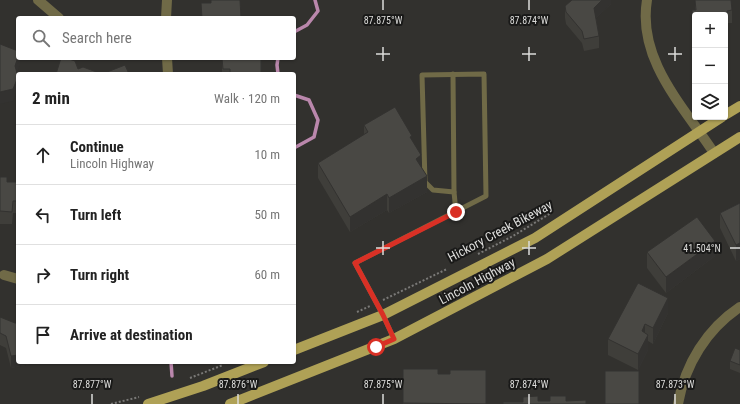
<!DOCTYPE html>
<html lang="en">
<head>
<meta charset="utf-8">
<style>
  :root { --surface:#fff; --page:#f2f2f2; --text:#222; --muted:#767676; --line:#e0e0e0 }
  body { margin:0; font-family:"Roboto Condensed",sans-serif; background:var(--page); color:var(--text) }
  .controls { position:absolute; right:12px; top:12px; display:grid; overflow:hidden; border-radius:4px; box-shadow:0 1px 3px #0004 }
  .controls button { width:36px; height:36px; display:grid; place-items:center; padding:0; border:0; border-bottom:1px solid var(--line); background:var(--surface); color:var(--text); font:20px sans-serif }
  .stop { position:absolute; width:12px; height:12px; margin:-9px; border:3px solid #d93025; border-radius:50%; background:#fff }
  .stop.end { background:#d93025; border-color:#fff; box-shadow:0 1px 4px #0008 }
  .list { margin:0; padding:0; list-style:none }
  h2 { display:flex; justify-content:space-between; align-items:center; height:52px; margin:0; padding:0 16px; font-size:17px }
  h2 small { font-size:13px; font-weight:400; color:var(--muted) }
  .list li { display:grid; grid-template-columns:26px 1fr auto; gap:12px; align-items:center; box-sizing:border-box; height:60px; padding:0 16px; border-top:1px solid var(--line) }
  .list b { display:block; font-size:15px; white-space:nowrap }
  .list p { margin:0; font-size:13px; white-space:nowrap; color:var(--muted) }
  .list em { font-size:13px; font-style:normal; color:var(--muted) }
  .icon { flex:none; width:22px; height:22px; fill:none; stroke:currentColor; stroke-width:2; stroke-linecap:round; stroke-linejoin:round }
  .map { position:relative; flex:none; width:740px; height:404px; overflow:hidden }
  .search { position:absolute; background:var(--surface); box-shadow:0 1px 3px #0004; left:16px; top:16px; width:280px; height:44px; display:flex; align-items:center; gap:10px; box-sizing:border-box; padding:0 14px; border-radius:4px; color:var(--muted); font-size:15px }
  .panel { position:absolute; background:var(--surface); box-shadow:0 1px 3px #0004; left:16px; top:72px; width:280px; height:292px; border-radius:4px }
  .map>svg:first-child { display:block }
</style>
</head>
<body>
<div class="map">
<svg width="740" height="404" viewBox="0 0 740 404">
  <rect width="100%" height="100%" fill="#32312e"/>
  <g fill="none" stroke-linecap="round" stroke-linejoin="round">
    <g stroke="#ba87ac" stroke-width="3.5">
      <path d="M294,32L307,25L318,11L315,0"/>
      <path d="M278,74L277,65L278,58"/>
      <path d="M294,95L309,100L318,120L314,137L294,148"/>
      <path d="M171,362L172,376"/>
    </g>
    <g stroke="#7a7977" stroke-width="2" stroke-dasharray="2 2" stroke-linecap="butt">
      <path d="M478,254L513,236L551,213"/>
      <path d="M383,300L447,269"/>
      <path d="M357,312L370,306"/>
      <path d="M190,378L223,365"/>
      <path d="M111,404L139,397"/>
    </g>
    <g stroke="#706a47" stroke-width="5">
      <path d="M453,74L454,192L456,212"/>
      <path d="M394,339L383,315L355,263L486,196L484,74L422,75L425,182L433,190L454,192"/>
    </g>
    <g stroke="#706a47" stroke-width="10">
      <path d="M38,0L59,18"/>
      <path d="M647,0C637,60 684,107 714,153"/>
      <path d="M166,18L167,0"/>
      <path d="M167,58L168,74"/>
      <path d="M4,275L18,279"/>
      <path d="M678,404C685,364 707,329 740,307"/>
    </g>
    <g stroke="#afa156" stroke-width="10">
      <path d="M725,115L740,106"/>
      <path d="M294,350L383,315L535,238L722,117"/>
      <path d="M148,404L203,386L264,362"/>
      <path d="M230,404L394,339L547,259L740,137"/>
    </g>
  </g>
  <g fill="#3f3e3a">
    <path d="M611,0V4L596,18L599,36V48L584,51L582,43L566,24L565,18V6Z"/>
    <path d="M695,0L732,10V23H727V39H725V15H695V48L693,49L692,10H695Z"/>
    <path d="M222,58H262V70H261V74H222Z"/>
    <path d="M364,125L412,141L421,167L427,192L389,213L387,210L350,232L318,178V163L364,135Z"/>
    <path d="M0,177L7,182H18V213H13L12,224H0Z"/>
    <path d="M740,203V259L736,261L720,228V213Z"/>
    <path d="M647,252L715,256L666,293L647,268Z"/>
    <path d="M668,313L653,344L648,341V350L638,370L608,355V339Z"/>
    <path d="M0,317L30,362V364L11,368L6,348L0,345Z"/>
    <path d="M740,350V373L730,369V361Z"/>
    <path d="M403,369L438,374L486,404H403Z"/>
  </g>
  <g fill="#333230">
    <path d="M602,0H611V4L594,20V8Z"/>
    <path d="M18,58H20V64L15,78V66Z"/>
    <rect x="260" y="58" width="2" height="12"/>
    <path d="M18,77V89L13,101L0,104V92Z"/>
    <path d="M421,155V171L416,159Z"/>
    <path d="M427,176V192L389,213V198Z"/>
    <path d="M387,194V210L350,232V217Z"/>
    <path d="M715,241V256L666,293V277Z"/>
    <path d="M740,243V259L736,261V245Z"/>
    <path d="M668,298V313L653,344V328Z"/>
    <path d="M645,324V340L642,331Z"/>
    <path d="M648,335V350L638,370V354Z"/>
    <path d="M18,355V362H30V364L11,368V356Z"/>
  </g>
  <g fill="#494844" stroke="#333230">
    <path d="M211,0H240L241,18H202L201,3H211Z"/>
    <path d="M572,0H602L594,8L599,36L584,39L582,31L566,12L565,6Z"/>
    <path d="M695,0H731L732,10L727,11V27H725V15H695V36H693L692,10H696Z"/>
    <path d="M0,44L18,51V57L15,66L18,77L13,89L0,92Z"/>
    <path d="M61,58H66L75,61L78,69L83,67L102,74L125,65L129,74H56Z"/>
    <path d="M222,58H261V74H228L230,73V69H223Z"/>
    <path d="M395,107L412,136L410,137L421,155L416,159L427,176L389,198L387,194L350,217L318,163L368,132L364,125Z"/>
    <path d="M0,177H7V182H18V201H13L12,212L0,211Z"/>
    <path d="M740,203V243L736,245L720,213Z"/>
    <path d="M697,217L715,241L666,277L647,252Z"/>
    <path d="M638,283L668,298L653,328L645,324L642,331L648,335L638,354L608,339Z"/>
    <path d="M0,317L15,323H18V355L11,356L6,336L0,333Z"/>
    <path d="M735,348L740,350V365L730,361Z"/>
    <path d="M403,369H438V374H450V370H486V404L403,403Z"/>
    <rect x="605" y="371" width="34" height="33"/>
    <path d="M538,396V401H550V396H566V401L586,400V404H503V402H523V397Z"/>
  </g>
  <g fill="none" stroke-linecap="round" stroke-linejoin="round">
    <path stroke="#d93025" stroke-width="5" d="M376,347L394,339L383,315L355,263L456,212"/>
  </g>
  <path fill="none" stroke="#dcdcda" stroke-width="1.5" d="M383,0V10M529,0V10M383,47V61M529,47V61M675,47V61M376,54H390M522,54H536M668,54H682M383,241V255M529,241V255M376,248H390M522,248H536M730,248H740M92,394V404M238,394V404M383,394V404M529,394V404M675,394V404"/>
  <g text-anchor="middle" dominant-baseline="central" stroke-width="4" stroke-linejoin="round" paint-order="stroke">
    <g font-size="13" fill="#dcdcda" stroke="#191918">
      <text transform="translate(500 231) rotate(-28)">Hickory Creek Bikeway</text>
      <text transform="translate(477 281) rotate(-28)">Lincoln Highway</text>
    </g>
  </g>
  <g font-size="10" text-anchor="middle" fill="#dcdcda" stroke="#191918" stroke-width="4" stroke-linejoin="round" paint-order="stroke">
    <text x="383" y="24">87.875°W</text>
    <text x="529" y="24">87.874°W</text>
    <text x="702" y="252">41.504°N</text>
    <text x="92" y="388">87.877°W</text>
    <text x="238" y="388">87.876°W</text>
    <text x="383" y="388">87.875°W</text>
    <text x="529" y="388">87.874°W</text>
    <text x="675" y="388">87.873°W</text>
  </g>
</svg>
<div class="controls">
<button>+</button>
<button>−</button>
<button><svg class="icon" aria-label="layers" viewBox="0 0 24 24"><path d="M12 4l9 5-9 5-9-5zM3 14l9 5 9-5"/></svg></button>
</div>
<div class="stop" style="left:376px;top:347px"></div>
<div class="stop end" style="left:456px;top:212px"></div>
<div class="search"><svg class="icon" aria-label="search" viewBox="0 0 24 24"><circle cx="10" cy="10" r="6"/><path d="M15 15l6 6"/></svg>Search here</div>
<section class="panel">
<h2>2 min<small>Walk · 120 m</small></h2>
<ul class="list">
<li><svg class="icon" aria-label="ahead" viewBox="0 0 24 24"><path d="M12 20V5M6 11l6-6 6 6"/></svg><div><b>Continue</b><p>Lincoln Highway</p></div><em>10 m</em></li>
<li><svg class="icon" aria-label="left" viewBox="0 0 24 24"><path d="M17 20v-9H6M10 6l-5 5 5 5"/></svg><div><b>Turn left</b></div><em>50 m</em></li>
<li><svg class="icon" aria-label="right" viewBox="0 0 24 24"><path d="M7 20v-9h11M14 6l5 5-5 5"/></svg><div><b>Turn right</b></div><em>60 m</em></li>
<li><svg class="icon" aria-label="arrive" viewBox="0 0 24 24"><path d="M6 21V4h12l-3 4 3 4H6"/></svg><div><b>Arrive at destination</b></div></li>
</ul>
</section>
</div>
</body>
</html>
